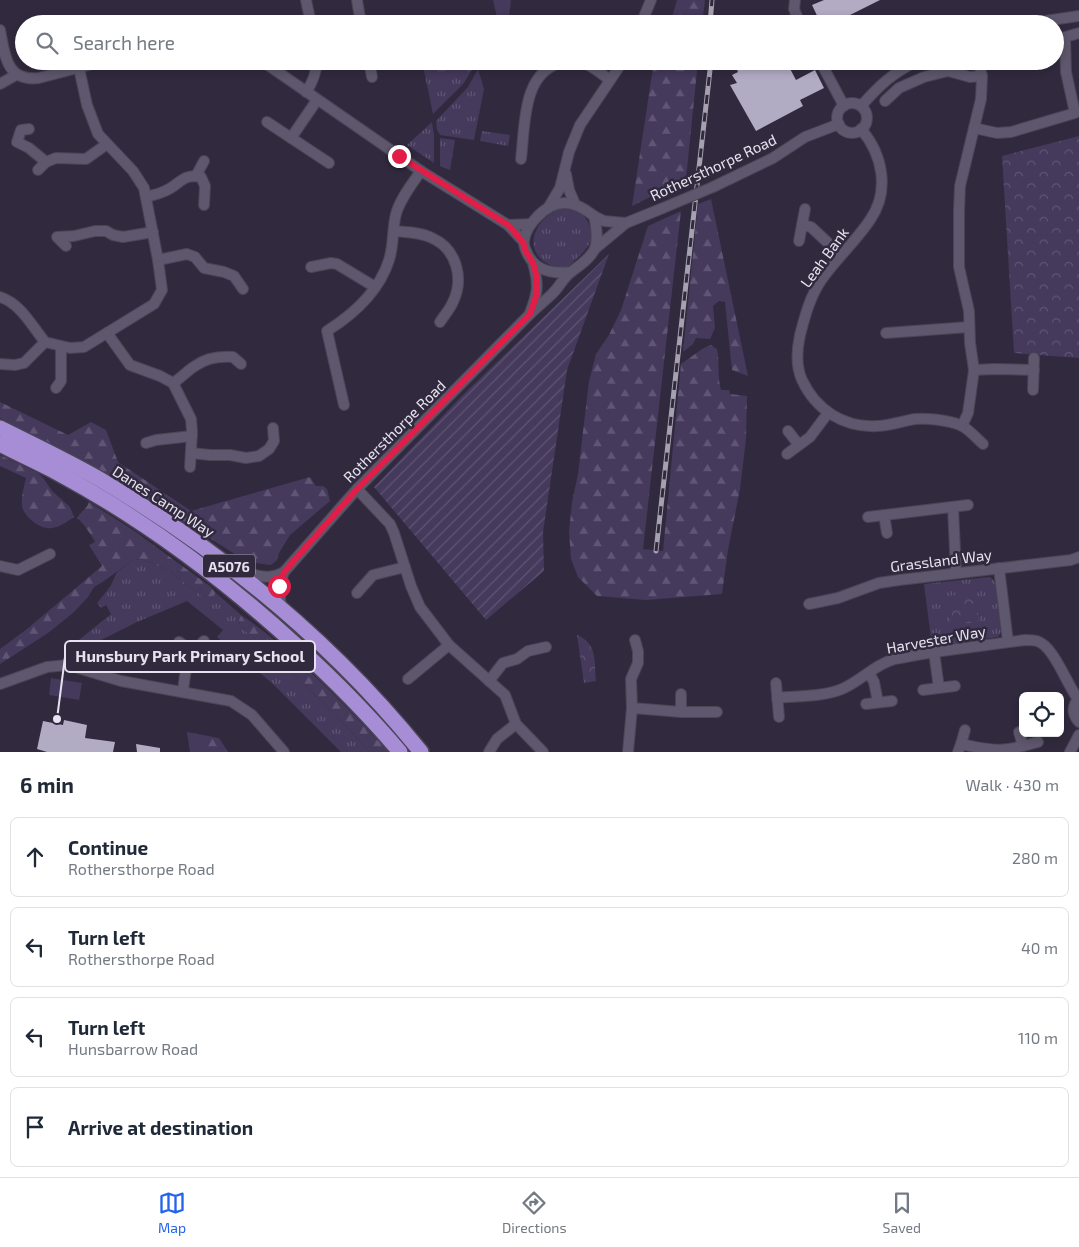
<!DOCTYPE html>
<html lang="en">
<head>
<meta charset="utf-8">
<style>
  :root { --surface:#fff; --page:#f2f2f3; --text:#1f2937; --muted:#747a83; --line:#e0e1e3; --accent:#2563eb }
  body { margin:0; font-family:"Exo 2",sans-serif; background:var(--page); color:var(--text) }
  .controls { position:absolute; right:15px; bottom:15px; display:grid; overflow:hidden; border-radius:8px; box-shadow:0 2px 8px #0003 }
  .controls button { width:45px; height:45px; display:grid; place-items:center; padding:0; border:0; border-bottom:1px solid var(--line); background:var(--surface); color:var(--text); font:25px sans-serif }
  .stop { position:absolute; width:15px; height:15px; margin:-11px; border:4px solid #e11d48; border-radius:50%; background:#fff }
  .stop.end { background:#e11d48; border-color:#fff; box-shadow:0 1px 5px #0008 }
  .list { margin:0; padding:0; list-style:none }
  h2 { display:flex; justify-content:space-between; align-items:center; height:65px; margin:0; padding:0 20px; font-size:21px }
  h2 small { font-size:16px; font-weight:400; color:var(--muted) }
  .list li { display:grid; grid-template-columns:32px 1fr auto; gap:15px; align-items:center; box-sizing:border-box; height:80px; margin:0 10px 10px; padding:0 10px; border:1px solid var(--line); border-radius:8px }
  .list b { display:block; font-size:19px; white-space:nowrap }
  .list p { margin:0; font-size:16px; white-space:nowrap; color:var(--muted) }
  .list em { font-size:16px; font-style:normal; color:var(--muted) }
  .icon { flex:none; width:28px; height:28px; fill:none; stroke:currentColor; stroke-width:2; stroke-linecap:round; stroke-linejoin:round }
  .map { position:relative; flex:none; width:1079px; height:752px; overflow:hidden }
  .search { position:absolute; background:var(--surface); box-shadow:0 2px 8px #0003; left:15px; right:15px; top:15px; height:55px; display:flex; align-items:center; gap:12px; box-sizing:border-box; padding:0 18px; border-radius:28px; color:var(--muted); font-size:19px }
  .sheet { height:425px; background:var(--surface) }
  nav { display:flex; justify-content:space-around; align-items:center; box-sizing:border-box; height:70px; border-top:1px solid var(--line); background:var(--surface); font-size:14px; color:var(--muted) }
  nav a { display:grid; justify-items:center; gap:2px }
  nav .on { color:var(--accent) }
  .map>svg:first-child { display:block }
</style>
</head>
<body>
<div class="map">
<svg width="1079" height="752" viewBox="0 0 1079 752">
  <defs>
    <pattern id="grass-tufts" width="24" height="20" patternUnits="userSpaceOnUse" patternTransform="scale(1.25)"><rect width="24" height="20" fill="#45395c"/><path d="M3 7l-1-3M5 7V3M7 7l1-3M15 17l-1-3M17 17v-4M19 17l1-3" fill="none" stroke="#605574"/></pattern>
    <pattern id="forest-firs" width="22" height="20" patternUnits="userSpaceOnUse" patternTransform="scale(1.25)"><rect width="22" height="20" fill="#45395c"/><path d="M5 1l3.5 6h-7zM16 11l3.5 6h-7z" fill="#605574"/></pattern>
    <pattern id="park-crowns" width="20" height="18" patternUnits="userSpaceOnUse" patternTransform="scale(1.25)"><rect width="20" height="18" fill="#45395c"/><path d="M2 6a3 3 0 1 1 6 0M12 15a3 3 0 1 1 6 0" fill="none" stroke="#605574"/></pattern>
    <pattern id="garden-furrows" width="10" height="10" patternUnits="userSpaceOnUse" patternTransform="scale(1.25)"><rect width="10" height="10" fill="#45395c"/><path d="M-1 1l2-2M0 10L10 0M9 11l2-2" fill="none" stroke="#605574"/></pattern>
  </defs>
  <rect width="100%" height="100%" fill="#312a3e"/>
  <g fill="url(#grass-tufts)">
    <path d="M493,0H511L509,17L504,20L498,21Z"/>
    <path d="M422,61H477L464,83L433,114Z"/>
    <path d="M478,69L484,89L474,140L440,135L437,130L436,121L468,87Z"/>
    <path d="M432,122L434,135V163L407,145Z"/>
    <path d="M482,131L510,135L508,146L480,141Z"/>
    <path d="M440,138L455,140L450,170L440,166Z"/>
    <path d="M559,209C581,207 590,218 592,237C589,247 584,252 576,259C574,261 571,265 568,267C563,269 557,268 552,266C521,253 533,220 559,209Z"/>
    <path d="M141,559L166,569L205,598H212L216,593L241,615L239,620L240,626C286,665 329,707 370,752H341L273,684L217,637L223,630L187,601L137,622L99,641L94,646L66,656L64,652L111,614L106,605L101,608L97,603L110,587L117,572L133,560Z"/>
    <path d="M990,577L995,582L1001,632L998,637L932,646L924,584Z"/>
  </g>
  <g fill="url(#forest-firs)">
    <path d="M677,0H705L702,24H670Z"/>
    <path d="M654,61H698L686,179L632,206Z"/>
    <path d="M711,199L748,376L732,370L725,302L719,301L713,306L715,328L710,339L696,338L693,344L683,352L698,204Z"/>
    <path d="M681,211L643,549L663,551L681,364L702,349L711,345L717,349C720,363 717,376 721,390H729L730,394L747,396L746,439L740,489L728,550L722,594L646,600L597,596L578,577L571,559L569,532L572,502L578,474L589,381L596,354L609,335L621,310L648,226Z"/>
    <path d="M0,402L68,435L91,422L106,430L118,462L191,511L310,477L316,486H323L327,489L330,501L290,535L279,553L277,560L271,565L256,563L238,556L119,481L0,418Z"/>
    <path d="M0,455L38,473L44,479L52,491L70,507L74,517C68,521 60,527 52,528C41,530 24,517 22,506C21,496 24,487 26,478L0,466Z"/>
    <path d="M89,502L133,530L211,587L216,593L212,598H205L166,569L141,559L133,560L104,581L94,587L88,597L73,613L48,633L0,664V649L27,629L102,566L89,545L95,542C92,536 82,521 77,518C81,511 87,509 89,502Z"/>
    <path d="M241,615C258,626 272,638 287,651C323,682 356,717 389,752H370C329,707 286,665 240,626L239,620Z"/>
    <path d="M187,732L219,738L228,752H190Z"/>
  </g>
  <g fill="url(#park-crowns)">
    <path d="M1079,136V358L1014,353L1002,156Z"/>
    <path d="M975,593L979,622L951,625L947,596Z"/>
    <path d="M577,635C598,644 594,661 596,681L584,683Z"/>
  </g>
  <path fill="url(#garden-furrows)" d="M609,254L567,370L543,532L544,571L486,620L374,487L464,394Z"/>
  <path fill="#45395c" d="M51,678L82,683L79,700L49,695Z"/>
  <g fill="#b2abc4">
    <path d="M824,0H880L832,24H821L812,5Z"/>
    <path d="M760,15L765,24H744Z"/>
    <path d="M733,61H786L796,80L815,70L824,88L800,100L803,106L756,131L730,85L737,83L732,75L738,72Z"/>
    <path d="M64,720L87,725L85,738L115,742L113,752H47L37,749L43,721L63,725Z"/>
    <path d="M136,744L160,748V752H137Z"/>
  </g>
  <g fill="none" stroke-linecap="round" stroke-linejoin="round">
    <defs>
      <g id="minor">
        <path d="M306,0L311,24"/>
        <path d="M357,0L361,24"/>
        <path d="M795,0L794,9L800,24"/>
        <path d="M641,24L651,0"/>
        <path d="M1024,24L1079,16"/>
        <path d="M0,30C5,55 6,82 39,78L104,61"/>
        <path d="M262,61L421,171L508,225L523,241"/>
        <path d="M369,61L372,77"/>
        <path d="M820,61L844,106"/>
        <path d="M369,64L382,61"/>
        <path d="M0,84L16,75"/>
        <path d="M306,92C313,82 316,74 317,61"/>
        <path d="M885,101L899,88L924,77L948,71L970,77L982,76"/>
        <circle cx="852" cy="118" r="15"/>
        <path d="M861,106C880,85 891,74 917,61"/>
        <path d="M267,122L329,163"/>
        <path d="M974,128L997,133L1011,132L1075,113L1066,72L1065,37L1079,33"/>
        <path d="M29,129L21,130L17,142L29,148L46,162"/>
        <path d="M861,129C883,155 890,191 870,220C856,241 837,258 822,279C810,296 805,316 800,335C797,349 796,367 802,380C816,410 844,428 877,426C890,426 902,421 915,419C928,418 947,420 960,425C968,428 976,438 983,444"/>
        <path d="M291,138L317,100"/>
        <path d="M521,159C525,127 522,72 561,63C569,61 580,62 588,65C596,69 603,75 610,80"/>
        <path d="M38,170L46,162L56,158L86,159L107,144"/>
        <path d="M566,174L569,190L575,204"/>
        <path d="M196,176L204,161"/>
        <path d="M713,187L773,158L805,137L839,124"/>
        <path d="M146,197C152,195 159,194 165,191C180,185 182,173 201,177L205,186L204,205"/>
        <path d="M548,208L560,188L569,152L580,125L623,61"/>
        <path d="M594,216L604,221L626,223"/>
        <path d="M508,225L531,224"/>
        <path d="M802,225L811,227L841,255"/>
        <path d="M394,231C406,232 421,232 432,238C457,249 464,279 453,302C450,309 444,316 440,322"/>
        <path d="M799,241L805,209"/>
        <path d="M66,246L57,237L74,236L95,231H106L113,235L123,237L153,232"/>
        <path d="M596,248L626,223L663,208"/>
        <path d="M158,260L187,254L195,257L204,268L224,272L234,276L243,289"/>
        <path d="M311,267L331,263L337,264L375,287"/>
        <path d="M0,297C20,303 32,326 45,342L70,348L84,347L154,304L162,290L158,260L144,188L133,171L98,134L87,105L79,68"/>
        <path d="M530,313C538,292 539,285 533,263"/>
        <path d="M107,333L130,365L160,376L173,383C181,378 187,371 195,366C206,358 220,356 233,357L241,364"/>
        <path d="M886,333L969,327"/>
        <path d="M0,364L15,365L24,363L45,342"/>
        <path d="M974,370L994,369L1034,370"/>
        <path d="M173,383L191,419L192,432L190,467"/>
        <path d="M56,388L61,381V347"/>
        <path d="M1033,390L1034,358"/>
        <path d="M344,405L327,331C354,314 379,292 389,260C394,245 392,229 396,214C400,199 412,184 421,171"/>
        <path d="M962,426L968,413L974,370L970,343L969,311L959,267V211L960,186L981,99L982,76L978,61"/>
        <path d="M788,431L799,445"/>
        <path d="M146,443L156,440L192,436"/>
        <path d="M191,453L210,455H230L246,458L259,456L269,449L274,441L273,428"/>
        <path d="M787,454L810,437L828,413"/>
        <path d="M357,489L390,524L394,533L411,586L420,607L449,645L505,695L516,724L543,752"/>
        <path d="M953,507L956,572"/>
        <path d="M884,515L887,533"/>
        <path d="M868,517L968,505"/>
        <path d="M0,566L18,570L50,554"/>
        <path d="M235,567C252,574 266,582 284,572L357,489L530,314C537,307 546,300 553,293C559,287 564,277 571,272C596,254 601,248 594,216C574,200 556,197 537,217C531,223 525,232 524,241C523,245 526,251 528,255C537,272 554,274 571,272"/>
        <path d="M999,568L1008,642"/>
        <path d="M357,593L373,575L405,567"/>
        <path d="M809,604L838,598L879,583L899,580L1071,560L1079,557"/>
        <path d="M281,609L279,586L284,572"/>
        <path d="M179,642L193,652"/>
        <path d="M934,652L939,688"/>
        <path d="M869,673L874,682L878,702"/>
        <path d="M408,679L449,645"/>
        <path d="M489,681L503,663L517,659L528,651L546,647"/>
        <path d="M776,683L779,717"/>
        <path d="M0,684L47,667L68,665L121,681L231,701L252,715L284,752"/>
        <path d="M923,690L955,686"/>
        <path d="M183,692C186,665 185,661 204,641"/>
        <path d="M777,698C797,696 822,697 842,689C861,681 875,664 895,659C938,650 982,646 1025,640C1029,640 1033,640 1037,641C1054,646 1067,685 1078,699"/>
        <path d="M1079,698C1072,706 1072,714 1079,722"/>
        <path d="M866,704L892,701"/>
        <path d="M632,708L681,712H717"/>
        <path d="M681,712V694"/>
        <path d="M1019,732L1023,746"/>
        <path d="M961,744L965,730"/>
        <path d="M489,752L497,739L516,724"/>
        <path d="M628,752L632,708L631,679L638,663V651L635,640"/>
        <path d="M958,752L961,744C997,752 1003,752 1038,742"/>
        <path d="M1070,752L1079,735"/>
      </g>
      <g id="highway">
        <path d="M0,428C34,445 68,461 101,480C222,552 333,643 421,752"/>
        <path d="M0,444C19,454 39,463 58,473C145,520 224,579 297,646C333,679 368,714 400,752"/>
      </g>
    </defs>
    <use href="#minor" stroke="#4a4555" stroke-width="12"/>
    <use href="#highway" stroke="#4a4555" stroke-width="18"/>
    <use href="#minor" stroke="#5e576d" stroke-width="10"/>
    <use href="#highway" stroke="#a68dd6" stroke-width="15"/>
    <defs>
      <g id="rail">
        <path d="M710,24L712,0"/>
        <path d="M656,551L711,61"/>
      </g>
    </defs>
    <use href="#rail" stroke="#a6a1b0" stroke-width="5"/>
    <use href="#rail" stroke="#312a3e" stroke-width="3" stroke-dasharray="9" stroke-linecap="butt"/>
    <defs>
      <path id="minor-bridge" d="M663,208L713,187"/>
    </defs>
    <use href="#minor-bridge" stroke="#4a4555" stroke-width="12" stroke-linecap="butt"/>
    <use href="#minor-bridge" stroke="#5e576d" stroke-width="10"/>
  </g>
  <g fill="none" stroke-linecap="round" stroke-linejoin="round">
    <path stroke="#e11d48" stroke-width="6" d="M279,586L284,572L357,489L530,314L537,293V278L533,263L525,250L523,242L508,225L399,156"/>
  </g>
  <g text-anchor="middle" dominant-baseline="central" stroke-width="5" stroke-linejoin="round" paint-order="stroke">
    <rect fill="#312a3e" stroke="#b0abba" stroke-width="1" x="203" y="554.5" width="52" height="23" rx="4"/>
    <g font-size="14" font-weight="bold" fill="#e6e2ef">
      <text x="229" y="566">A5076</text>
    </g>
    <g font-size="15" fill="#e6e2ef" stroke="#312a3e">
      <text transform="translate(713 167) rotate(-25)">Rothersthorpe Road</text>
      <text transform="translate(824 257) rotate(-54)">Leah Bank</text>
      <text transform="translate(394 431) rotate(-45)">Rothersthorpe Road</text>
      <text transform="translate(164 501) rotate(33)">Danes Camp Way</text>
      <text transform="translate(941 560) rotate(-7)">Grassland Way</text>
      <text transform="translate(936 639) rotate(-10)">Harvester Way</text>
    </g>
  </g>
  <path fill="none" stroke="#e6e2ef" stroke-width="2" d="M57 719L65 657"/>
  <circle fill="#e6e2ef" stroke="#312a3e" stroke-width="2" cx="57" cy="719" r="5"/>
  <rect fill="#312a3e" stroke="#e6e2ef" stroke-width="2" x="65" y="641" width="250" height="31" rx="5"/>
  <g font-size="16" text-anchor="middle" font-weight="bold" fill="#e6e2ef">
    <text x="190" y="662">Hunsbury Park Primary School</text>
  </g>
</svg>
<div class="controls">
<button><svg class="icon" aria-label="locate" viewBox="0 0 24 24"><circle cx="12" cy="12" r="6"/><path d="M12 2v4M12 18v4M2 12h4M18 12h4"/></svg></button>
</div>
<div class="stop" style="left:279px;top:586px"></div>
<div class="stop end" style="left:399px;top:156px"></div>
<div class="search"><svg class="icon" aria-label="search" viewBox="0 0 24 24"><circle cx="10" cy="10" r="6"/><path d="M15 15l6 6"/></svg>Search here</div>
</div>
<section class="sheet">
<h2>6 min<small>Walk · 430 m</small></h2>
<ul class="list">
<li><svg class="icon" aria-label="ahead" viewBox="0 0 24 24"><path d="M12 20V5M6 11l6-6 6 6"/></svg><div><b>Continue</b><p>Rothersthorpe Road</p></div><em>280 m</em></li>
<li><svg class="icon" aria-label="left" viewBox="0 0 24 24"><path d="M17 20v-9H6M10 6l-5 5 5 5"/></svg><div><b>Turn left</b><p>Rothersthorpe Road</p></div><em>40 m</em></li>
<li><svg class="icon" aria-label="left" viewBox="0 0 24 24"><path d="M17 20v-9H6M10 6l-5 5 5 5"/></svg><div><b>Turn left</b><p>Hunsbarrow Road</p></div><em>110 m</em></li>
<li><svg class="icon" aria-label="arrive" viewBox="0 0 24 24"><path d="M6 21V4h12l-3 4 3 4H6"/></svg><div><b>Arrive at destination</b></div></li>
</ul>
</section>
<nav>
<a class="on"><svg class="icon" aria-label="map" viewBox="0 0 24 24"><path d="M3 6l6-2 6 2 6-2v14l-6 2-6-2-6 2zM9 4v14M15 6v14"/></svg>Map</a>
<a><svg class="icon" aria-label="directions" viewBox="0 0 24 24"><path d="M12 3l9 9-9 9-9-9zM9 14v-3h6M13 9l2 2-2 2"/></svg>Directions</a>
<a><svg class="icon" aria-label="saved" viewBox="0 0 24 24"><path d="M7 4h10v16l-5-4-5 4z"/></svg>Saved</a>
</nav>
</body>
</html>
